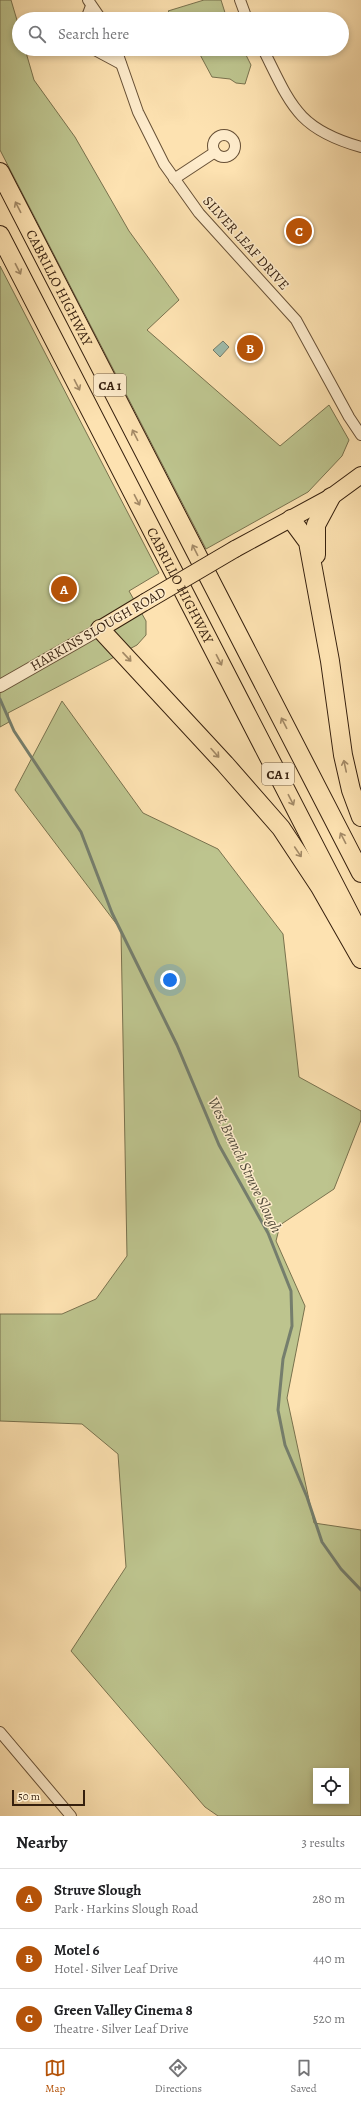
<!DOCTYPE html>
<html lang="en">
<head>
<meta charset="utf-8">
<style>
  :root { --surface:#fff; --page:#f2f2f2; --text:#202124; --muted:#757577; --line:#e0e0e0; --accent:#b45309 }
  body { margin:0; font-family:Alegreya,serif; background:var(--page); color:var(--text) }
  .controls { position:absolute; right:12px; bottom:12px; display:grid; overflow:hidden; border-radius:0px; box-shadow:0 2px 6px #0003 }
  .controls button { width:36px; height:36px; display:grid; place-items:center; padding:0; border:0; border-bottom:1px solid var(--line); background:var(--surface); color:var(--text); font:20px sans-serif }
  .scale { position:absolute; left:12px; bottom:10px; width:73px; box-sizing:border-box; padding-left:4px; border:2px solid #351f0d; border-top:0; font-size:11px; line-height:14px; white-space:nowrap; color:#351f0d; -webkit-text-stroke:3px #feeccc; paint-order:stroke }
  .you { position:absolute; left:170px; top:980px; width:14px; height:14px; margin:-10px; border:3px solid #fff; border-radius:50%; background:#1a73e8; box-shadow:0 0 0 6px #1a73e833 }
  .badge { display:grid; place-items:center; width:26px; height:26px; border-radius:50%; background:var(--accent); color:#fff; font-size:13px; font-weight:700 }
  .pin { position:absolute; translate:-50% -50%; border:2px solid #fff; box-shadow:0 1px 4px #0006 }
  .list { margin:0; padding:0; list-style:none }
  h2 { display:flex; justify-content:space-between; align-items:center; height:52px; margin:0; padding:0 16px; font-size:17px }
  h2 small { font-size:13px; font-weight:400; color:var(--muted) }
  .list li { display:grid; grid-template-columns:26px 1fr auto; gap:12px; align-items:center; box-sizing:border-box; height:60px; padding:0 16px; border-top:1px solid var(--line) }
  .list b { display:block; font-size:15px; white-space:nowrap }
  .list p { margin:0; font-size:13px; white-space:nowrap; color:var(--muted) }
  .list em { font-size:13px; font-style:normal; color:var(--muted) }
  .icon { flex:none; width:22px; height:22px; fill:none; stroke:currentColor; stroke-width:2; stroke-linecap:round; stroke-linejoin:round }
  .map { position:relative; flex:none; width:361px; height:1816px; overflow:hidden }
  .search { position:absolute; background:var(--surface); box-shadow:0 2px 6px #0003; left:12px; right:12px; top:12px; height:44px; display:flex; align-items:center; gap:10px; box-sizing:border-box; padding:0 14px; border-radius:22px; color:var(--muted); font-size:15px }
  .sheet { height:232px; background:var(--surface) }
  nav { display:flex; justify-content:space-around; align-items:center; box-sizing:border-box; height:56px; border-top:1px solid var(--line); background:var(--surface); font-size:11px; color:var(--muted) }
  nav a { display:grid; justify-items:center; gap:2px }
  nav .on { color:var(--accent) }
  .map>svg:first-child { display:block }
</style>
</head>
<body>
<div class="map">
<svg width="361" height="1816" viewBox="0 0 361 1816">
  <rect width="100%" height="100%" fill="#fde2b1"/>
  <filter id="stains"><feTurbulence type="fractalNoise" baseFrequency=".005" numOctaves="4"/><feColorMatrix values="0 0 0 0 .2 0 0 0 0 .09 0 0 0 0 .02 0 0 0 .5 -.17"/></filter>
  <radialGradient id="worn" r=".72"><stop offset=".6" stop-color="#630" stop-opacity="0"/><stop offset="1" stop-color="#630" stop-opacity=".3"/></radialGradient>
  <g fill="#bdc48e" stroke="#79724e" fill-rule="evenodd">
    <path d="M0,0H11L19,27V49H25L34,80L75,137L129,231L179,300L147,330L280,446L329,405L349,440L342,456L308,492L206,549L0,150Z"/>
    <path d="M204,0H221L227,19H176L168,11Z"/>
    <path d="M197,49H243L251,65L245,84L236,83L230,79L212,77Z"/>
    <path d="M0,266L159,573L129,591L146,621V635L137,645L8,713L9,722L0,727Z"/>
    <path d="M62,701L143,813L218,849L283,934L299,1077L361,1111V1120L334,1189L280,1225L276,1241L305,1306L287,1398L314,1523L361,1530V1816H218L205,1807L71,1651L126,1567L118,1454L82,1424L0,1421V1314H62L96,1299L127,1256L121,930L15,790ZM316,1771H346V1801H316Z"/>
  </g>
  <path fill="#9fbdad" stroke="#757e6d" d="M223,341L229,347L220,357L213,350Z"/>
  <g fill="none" stroke-linecap="round" stroke-linejoin="round">
    <path stroke="#757e6d" stroke-width="3" d="M0,699L14,731L81,832L112,913L177,1045L219,1145L268,1233L291,1291L292,1326L283,1359L278,1410L285,1445L307,1497L322,1542L341,1569L361,1590"/>
    <defs>
      <g id="minor">
        <path d="M88,0L101,19"/>
        <path d="M240,0L247,19"/>
        <path d="M86,19L91,6"/>
        <path d="M93,49L121,64"/>
        <path d="M116,49L138,112L164,164L199,213L296,320L349,417L361,435"/>
        <path d="M263,49C291,105 297,129 361,147"/>
        <circle cx="224" cy="146" r="11"/>
        <path d="M174,179L215,152"/>
        <path d="M0,1732L71,1816"/>
      </g>
      <path id="tertiary" d="M0,686L100,629"/>
      <g id="primary">
        <path d="M235,549L331,497L361,475"/>
        <path d="M100,629L145,602"/>
      </g>
      <g id="motorway">
        <path id="s1" d="M0,172L361,873"/>
        <path id="s2" d="M0,235L361,936"/>
        <path d="M291,519L308,542L330,661L343,755L351,790L361,817"/>
        <path d="M316,555V525L331,497"/>
        <path d="M100,629L225,764L281,828L320,887L361,959"/>
      </g>
    </defs>
    <use href="#minor" stroke="#675036" stroke-width="12"/>
    <use href="#tertiary" stroke="#675036" stroke-width="14"/>
    <use href="#primary" stroke="#351f0d" stroke-width="18"/>
    <use href="#motorway" stroke="#351f0d" stroke-width="20"/>
    <use href="#minor" stroke="#feeccc" stroke-width="10"/>
    <use href="#tertiary" stroke="#feeccc" stroke-width="12"/>
    <use href="#primary" stroke="#fde2b1" stroke-width="16"/>
    <use href="#motorway" stroke="#fde2b1" stroke-width="18"/>
    <defs>
      <path id="primary-bridge" d="M145,602L235,549"/>
    </defs>
    <use href="#primary-bridge" stroke="#351f0d" stroke-width="18" stroke-linecap="butt"/>
    <use href="#primary-bridge" stroke="#fde2b1" stroke-width="16"/>
  </g>
  <defs><path id="oneway-shaft" d="M-6 0H5M1.5-3L5.5 0L1.5 3" fill="none" stroke-width="1.6" stroke-linecap="round" stroke-linejoin="round"/></defs>
  <g stroke="#a38a67">
    <use href="#oneway-shaft" transform="translate(18 207) rotate(-117)"/>
    <use href="#oneway-shaft" transform="translate(18 269) rotate(63)"/>
    <use href="#oneway-shaft" transform="translate(77 385) rotate(63)"/>
    <use href="#oneway-shaft" transform="translate(135 435) rotate(-117)"/>
    <use href="#oneway-shaft" transform="translate(137 500) rotate(63)"/>
    <use href="#oneway-shaft" transform="translate(195 550) rotate(-117)"/>
    <use href="#oneway-shaft" transform="translate(127 657) rotate(47)"/>
    <use href="#oneway-shaft" transform="translate(219 660) rotate(63)"/>
    <use href="#oneway-shaft" transform="translate(284 723) rotate(-117)"/>
    <use href="#oneway-shaft" transform="translate(215 753) rotate(48)"/>
    <use href="#oneway-shaft" transform="translate(345 766) rotate(-102)"/>
    <use href="#oneway-shaft" transform="translate(291 800) rotate(63)"/>
    <use href="#oneway-shaft" transform="translate(343 838) rotate(-117)"/>
    <use href="#oneway-shaft" transform="translate(298 852) rotate(56)"/>
  </g>
  <g text-anchor="middle" dominant-baseline="central" stroke-width="3" stroke-linejoin="round" paint-order="stroke">
    <g fill="#feeccc" stroke="#715c46" stroke-width="1">
      <rect x="94" y="374" width="32" height="22" rx="3"/>
      <rect x="262" y="763" width="32" height="22" rx="3"/>
    </g>
    <g font-size="13" font-weight="bold" fill="#351f0d">
      <text x="110" y="385">CA 1</text>
      <text x="278" y="774">CA 1</text>
    </g>
    <g font-size="14" fill="#351f0d" stroke="#feeccc">
      <text transform="translate(246 243) rotate(48)">SILVER LEAF DRIVE</text>
      <text stroke="none"><textPath href="#s1" startOffset="130">CABRILLO HIGHWAY</textPath></text>
      <text stroke="none"><textPath href="#s2" startOffset="394">CABRILLO HIGHWAY</textPath></text>
      <text transform="translate(98 629) rotate(-30)">HARKINS SLOUGH ROAD</text>
    </g>
    <g font-size="15" font-style="italic" fill="#554e3d" stroke="#feeccc">
      <text transform="translate(245 1165) rotate(64)">West Branch Struve Slough</text>
    </g>
  </g>
  <rect width="100%" height="100%" filter="url(#stains)"/>
  <rect width="100%" height="100%" fill="url(#worn)"/>
</svg>
<div class="controls">
<button><svg class="icon" aria-label="locate" viewBox="0 0 24 24"><circle cx="12" cy="12" r="6"/><path d="M12 2v4M12 18v4M2 12h4M18 12h4"/></svg></button>
</div>
<div class="scale">50 m</div>
<div class="you"></div>
<div class="pin badge" style="left:64px;top:589px">A</div>
<div class="pin badge" style="left:250px;top:348px">B</div>
<div class="pin badge" style="left:299px;top:231px">C</div>
<div class="search"><svg class="icon" aria-label="search" viewBox="0 0 24 24"><circle cx="10" cy="10" r="6"/><path d="M15 15l6 6"/></svg>Search here</div>
</div>
<section class="sheet">
<h2>Nearby<small>3 results</small></h2>
<ul class="list">
<li><span class="badge">A</span><div><b>Struve Slough</b><p>Park · Harkins Slough Road</p></div><em>280 m</em></li>
<li><span class="badge">B</span><div><b>Motel 6</b><p>Hotel · Silver Leaf Drive</p></div><em>440 m</em></li>
<li><span class="badge">C</span><div><b>Green Valley Cinema 8</b><p>Theatre · Silver Leaf Drive</p></div><em>520 m</em></li>
</ul>
</section>
<nav>
<a class="on"><svg class="icon" aria-label="map" viewBox="0 0 24 24"><path d="M3 6l6-2 6 2 6-2v14l-6 2-6-2-6 2zM9 4v14M15 6v14"/></svg>Map</a>
<a><svg class="icon" aria-label="directions" viewBox="0 0 24 24"><path d="M12 3l9 9-9 9-9-9zM9 14v-3h6M13 9l2 2-2 2"/></svg>Directions</a>
<a><svg class="icon" aria-label="saved" viewBox="0 0 24 24"><path d="M7 4h10v16l-5-4-5 4z"/></svg>Saved</a>
</nav>
</body>
</html>
